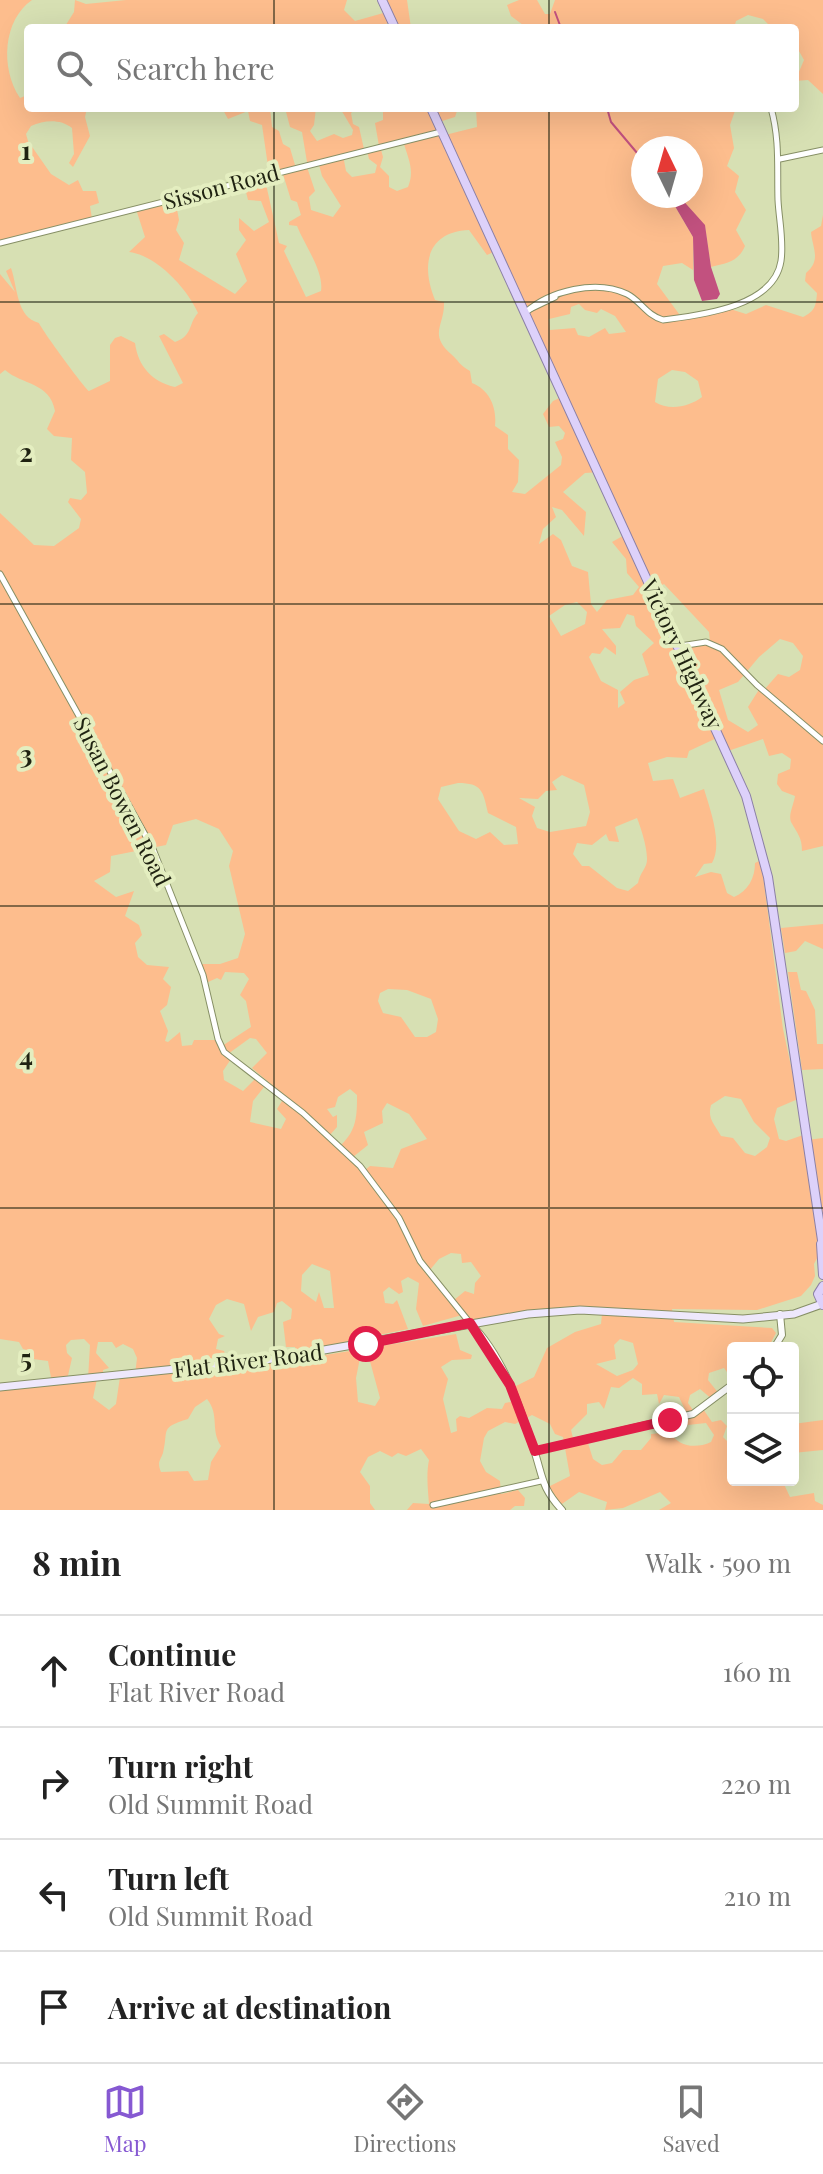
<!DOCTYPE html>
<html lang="en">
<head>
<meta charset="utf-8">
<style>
  :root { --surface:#fff; --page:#f6f6f6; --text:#222; --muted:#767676; --line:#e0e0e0; --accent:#8659d2 }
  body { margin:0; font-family:"Playfair Display",serif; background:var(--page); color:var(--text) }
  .controls { position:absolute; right:24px; bottom:24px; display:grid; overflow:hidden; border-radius:8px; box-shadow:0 8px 32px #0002 }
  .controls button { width:72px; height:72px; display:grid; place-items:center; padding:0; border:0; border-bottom:2px solid var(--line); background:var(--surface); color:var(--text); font:40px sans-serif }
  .compass { position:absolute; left:631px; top:136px; width:72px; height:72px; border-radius:50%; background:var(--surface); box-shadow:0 8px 32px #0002; rotate:355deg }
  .stop { position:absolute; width:24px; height:24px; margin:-18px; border:6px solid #e11d48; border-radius:50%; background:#fff }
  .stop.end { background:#e11d48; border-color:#fff; box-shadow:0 2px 8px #0008 }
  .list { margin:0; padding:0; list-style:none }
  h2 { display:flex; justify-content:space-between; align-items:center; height:104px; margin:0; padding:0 32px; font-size:34px }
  h2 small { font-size:26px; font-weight:400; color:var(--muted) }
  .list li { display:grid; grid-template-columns:52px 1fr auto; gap:24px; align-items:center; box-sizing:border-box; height:112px; padding:0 32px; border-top:2px solid var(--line) }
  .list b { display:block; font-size:30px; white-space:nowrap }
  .list p { margin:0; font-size:26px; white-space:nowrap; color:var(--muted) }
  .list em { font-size:26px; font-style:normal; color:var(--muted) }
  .icon { flex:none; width:44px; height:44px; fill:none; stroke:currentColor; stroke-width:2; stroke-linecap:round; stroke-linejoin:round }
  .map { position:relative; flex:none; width:823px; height:1510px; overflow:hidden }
  .search { position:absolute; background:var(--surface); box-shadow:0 8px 32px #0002; left:24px; right:24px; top:24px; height:88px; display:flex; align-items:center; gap:20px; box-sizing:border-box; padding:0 28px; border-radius:8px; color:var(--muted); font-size:30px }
  .sheet { height:552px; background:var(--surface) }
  nav { display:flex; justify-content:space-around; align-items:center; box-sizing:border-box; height:112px; border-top:2px solid var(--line); background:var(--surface); font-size:22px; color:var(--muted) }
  nav a { display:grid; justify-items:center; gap:4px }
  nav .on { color:var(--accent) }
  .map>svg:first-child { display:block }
</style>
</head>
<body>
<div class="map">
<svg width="823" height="1510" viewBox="0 0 823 1510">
  <rect width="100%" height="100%" fill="#d7e0b3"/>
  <g fill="#fdbd8d" fill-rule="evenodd">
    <path d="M0,0H32C3,20 0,68 20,98L25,96L28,77V108H87L85,117L90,136L73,167L69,163L74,154L72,128C60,119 45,120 31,126L26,134L28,141L51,174L69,185L78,180L83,191H96L99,203L90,206L92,219L0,242Z"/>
    <path d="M75,0L86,4L126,0H347L344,10L355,21L387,12L382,0H407L411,28H396L392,22L372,28H64L74,12Z"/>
    <path d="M519,0H537L545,14H550L555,0H823V94L808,80L795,81L804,60L795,44V28H772L763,19L748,15L736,21L734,28H527L511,16L507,5Z"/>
    <path d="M222,108H270L272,127L279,131L283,144L290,148L295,165L306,164L315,191L309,197L311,210L333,217L341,206L322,176L318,161L307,162L302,132L290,127L285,108H316L314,125L310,131L317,141L334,134L343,138L352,135L353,130L340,108H357L351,113L353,124L359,127L364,149L343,155L346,171L352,177L375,173L377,165L369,159L367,150L379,146L375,123L383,120V108H458L455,117L439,122L445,135L477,127L476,108H736L730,125L734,148L727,166L739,176L735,192L746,210L736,230L745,246C738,262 727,263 711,267L705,226L679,196H691V148H643V196H669L693,237V270L682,263L663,266L657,284L682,318L727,308L746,314L766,305L803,317C815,311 816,306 817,293L805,281L806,273C822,260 812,247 811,232L821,226L823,215V846L802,851C802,837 797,833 791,822C788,815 794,804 795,796L782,791L777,784L778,774L790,769L791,759L782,753L769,756L763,739L728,751L721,736L689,751L687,758L667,757L648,763L653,781L673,779L680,798L704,789C710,809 723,844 712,863L704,864L695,877L711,872L721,874L727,893L734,897C748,891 755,878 755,863L761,860L783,1029L798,1099L777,1108L774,1119L779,1139L786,1141L806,1134L807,1140L823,1138V1247L814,1264L815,1276L811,1285L801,1296L757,1310L672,1309L674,1322L772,1328L776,1333L768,1348H733V1380L724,1368L709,1373L708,1380L720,1395L713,1400L700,1389L690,1395L688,1403L695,1413L703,1409L712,1422L721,1420L727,1426L723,1437L733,1447V1480H782L790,1497L814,1493L815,1501L823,1505V1510H659L671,1503L660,1492L623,1508L605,1510L607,1502L579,1492L559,1506L546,1488L570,1476L563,1437L555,1434L550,1424L532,1415L515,1424L505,1422L488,1431L484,1438L480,1461L486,1472L500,1481L501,1494L518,1490L525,1498L524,1506H515L510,1510H407L413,1503L429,1504C428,1490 426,1475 429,1460L421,1449L406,1456L398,1453L392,1457L380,1451L368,1457L360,1472L370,1486V1503L375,1510H0V1388L52,1383L48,1361L33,1359L31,1351L23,1349L19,1342L0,1339V513L34,545L54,546L79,528L81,519L68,502L70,498L81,500L87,493L85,472L71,460L72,438L54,436L47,429L55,411C50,382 22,385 5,370L0,374V274L15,292L6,271L11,268C18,288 16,317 39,323C41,329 85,389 89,391L110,381V345L115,338L121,336L135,343C138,366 152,382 175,387L183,383L159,336L164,334L175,342C193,336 188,324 198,313C187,288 156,255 129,252L145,237L136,209L175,199L179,220L176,230L184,243L179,260L235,294L247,281L236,254L246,240L239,230V218L254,231L269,222L261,201L248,200L243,180L264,175L279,243L287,246L284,251L306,297L321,291C324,271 305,246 297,226L289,225V222L301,215L297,202L291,200L282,171L269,173L262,125L250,121L248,111L228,119ZM403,141C408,158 415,170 408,187L397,191L389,187V176L380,167L383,157L380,146ZM469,230L487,255L498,250L564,396L553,401L543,414L549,427L559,426L565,433L563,439L555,442L562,457L561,465L525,494L512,492L518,482L519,460L508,449V435L495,426C497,408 490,390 472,383L470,371C459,365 459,361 451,354C428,334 445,325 444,302L435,300C421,266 426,232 469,230ZM579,304L585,310L597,313L601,309L615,316L626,332L609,334L605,328L589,337L578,335L575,328L550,330L549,319L570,314L571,307ZM672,370L685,372L698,381L702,397C689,407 669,411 655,402L658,379ZM600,472L628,533L612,542L626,559L627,573L639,587L633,595L607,600L597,612L591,604L588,572L572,566L561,540L553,534L539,544L543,529L556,517L552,507L562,510L584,536L586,512L563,492L585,473ZM664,584L709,632L710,642L680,644L655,589ZM577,602L587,612L585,624L561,636L549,616L565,605ZM627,614L634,616L636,626L654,643L642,654L649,675L634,680L620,692L625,703L618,708V690L601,681L589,657L592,653L600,654L605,647L616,655V646L602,629L620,628ZM780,639L793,643L803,656L800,670L789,677L778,674L764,690L760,688L748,707L758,725L748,732L728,720L719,690L738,682L759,657ZM562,775L584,785L590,812L586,826L550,832L537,828L532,816L535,807L519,798L538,799L546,791L557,790L552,782ZM458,783C482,783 483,791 488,813L516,827L518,844L504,845L490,832L476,839L459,831L438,799L441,787ZM637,818C641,828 650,855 646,865C643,872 640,874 638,883L628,891L617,888L589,866H582L573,854L577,843L592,845L606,834L609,841L619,842L615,827ZM196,819L219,829L233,851L229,866L245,934L238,958L220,964H199L206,983L217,978L221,980L225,972L244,973L249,979L240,995L246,1001L251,1027L222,1046L218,1040H194L192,1045L182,1046L180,1032L168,1042L165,1041L168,1031L160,1011L167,1005L171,987L163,979L169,967L147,965L138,957L135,943L142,935L139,925L125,916L134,891L116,897L94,881L110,872L111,856L166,845L173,825ZM388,989L407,990L431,999L438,1019L436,1032L427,1037H415L401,1017L383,1013L378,1001L380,993ZM250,1038L256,1039L267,1053L252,1068L285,1096L277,1109L286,1119L281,1129L250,1122L253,1101L264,1087L255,1079L243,1091L224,1080L223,1071L231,1059L228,1054ZM350,1089L357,1095C357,1115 357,1130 341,1145L329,1136L337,1127V1115L333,1117L327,1109L335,1107L338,1097ZM725,1096L741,1099L754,1122L770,1138L767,1147L755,1156L745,1153L733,1138L721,1136C715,1125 707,1119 711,1105ZM387,1103L409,1114L427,1139L401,1149L393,1168L370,1166L365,1170L353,1157L368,1145L364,1132L383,1123L382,1111ZM451,1253L461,1254L462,1263L471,1262L481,1276L475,1283L474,1294L465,1291L454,1300L429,1271L439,1259ZM312,1264L330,1271L334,1308H324L319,1292L316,1302L301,1291L302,1275ZM408,1277L419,1283L416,1309L423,1326L462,1315L472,1325L562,1312L602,1314L601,1324L575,1332L547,1348L534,1377L512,1388L516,1401L505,1403L502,1409L487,1408L469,1418L460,1416L456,1419L457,1431L451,1433L443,1399L448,1379L441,1367L452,1360L471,1359L472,1355L460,1350L456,1334L300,1359L228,1364L224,1351L216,1349L218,1339L225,1336L219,1334L209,1319L216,1305L227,1299L244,1304L251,1331L258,1317L274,1312L277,1303L282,1301L292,1309L291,1319L283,1322L286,1347H295L296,1352L408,1329L397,1300L393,1304L385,1303L383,1292L389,1287L399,1294L403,1292L401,1281ZM84,1339L90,1345L88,1379L67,1380L72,1358L67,1353L66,1345L71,1340ZM620,1339L633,1343L638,1364L633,1370L617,1376L596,1364L616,1359L614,1345ZM98,1342H112L116,1348L123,1344L133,1349L137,1358L135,1375L120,1377L116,1404L109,1410L93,1398L97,1379L103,1378V1370L109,1368L96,1353ZM361,1353L368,1354L380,1398L375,1406L358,1402L356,1378ZM633,1378L642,1384V1395L657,1394L659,1404L664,1395L679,1397L688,1416L679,1419V1426L706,1423L714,1435L711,1442C696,1449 678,1447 670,1432L651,1434V1438L641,1450H623L612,1463L602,1465L593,1459L587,1440L574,1442L571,1430L587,1414V1404L599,1402L604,1409L611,1387L619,1388ZM207,1399C220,1415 210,1430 221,1446L211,1462L208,1480L194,1481L188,1471L161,1472C157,1462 160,1461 163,1453C169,1429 159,1428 188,1419L195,1407Z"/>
    <path d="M823,924V949L805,941L796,951L785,953L781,928Z"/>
    <path d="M788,972H797L801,990L806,991L815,1010L817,1044H823V1069L802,1070Z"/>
    <path d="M823,1420V1450L793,1453V1424Z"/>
  </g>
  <path fill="#c2517f" d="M669,196H679L705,225L711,267L720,294L717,299L702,301L694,280L693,237Z"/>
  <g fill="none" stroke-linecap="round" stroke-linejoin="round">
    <g stroke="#c2517f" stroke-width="2">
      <path d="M555,12L561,28"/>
      <path d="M607,108L611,122L643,160"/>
    </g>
    <defs>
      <g id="minor">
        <path d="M780,159L823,150"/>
        <path d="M0,243L441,132"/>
        <path d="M530,309L555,297"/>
        <path d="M526,312C550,291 596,279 627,294C641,301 646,315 663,320C701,315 774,307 781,261C784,241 779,220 778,200C777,168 780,140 771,108"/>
        <path d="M0,574L153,849L203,975L218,1039L224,1052L303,1113L360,1166L399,1218L420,1261L470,1323"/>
        <path d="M680,646L706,642L722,649L757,685L823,741"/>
        <path d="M433,1505L541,1481"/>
      </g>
      <g id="tertiary">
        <path d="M470,1323C503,1355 520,1407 534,1450C543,1477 541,1487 562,1510"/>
        <path d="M774,1348L782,1335L780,1314"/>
        <path d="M535,1451L693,1414L733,1384"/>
      </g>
      <path id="secondary" d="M0,1387L273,1359L528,1314L580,1310L743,1319L794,1314L822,1304"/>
      <g id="primary">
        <path d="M382,0L395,28"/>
        <path d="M431,108L746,796L768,877L823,1247"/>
        <path d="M821,1244L823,1275"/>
        <path d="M823,1286L818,1294L823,1305"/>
      </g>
    </defs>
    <use href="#minor" stroke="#868f65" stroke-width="7"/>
    <use href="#tertiary" stroke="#868f65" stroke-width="8"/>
    <use href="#secondary" stroke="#868f65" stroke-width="9"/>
    <use href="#primary" stroke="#8c80a6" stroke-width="10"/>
    <use href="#minor" stroke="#fff" stroke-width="5"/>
    <use href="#tertiary" stroke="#fff" stroke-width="6"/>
    <use href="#secondary" stroke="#eee8fc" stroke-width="7"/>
    <use href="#primary" stroke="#ddd1fa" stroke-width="8"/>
  </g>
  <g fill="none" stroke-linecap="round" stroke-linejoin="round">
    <path stroke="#e11d48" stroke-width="10" d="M366,1344L470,1323L510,1385L535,1451L670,1420"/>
  </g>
  <path fill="none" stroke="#1f2211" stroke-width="2" stroke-opacity="0.55" d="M274,0V28M549,0V28M274,108V1510M549,108V1510M0,302H823M0,604H823M0,906H823M0,1208H823"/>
  <g text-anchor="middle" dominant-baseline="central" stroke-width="8" stroke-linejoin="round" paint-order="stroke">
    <g font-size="22" fill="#1f2211" stroke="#e4eec0">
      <text transform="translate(221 186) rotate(-15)">Sisson Road</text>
      <text transform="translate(683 654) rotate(65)">Victory Highway</text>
      <text transform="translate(123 801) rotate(63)">Susan Bowen Road</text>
      <text transform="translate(248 1360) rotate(-7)">Flat River Road</text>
    </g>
  </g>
  <g font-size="26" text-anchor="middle" font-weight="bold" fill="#1f2211" stroke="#e4eec0" stroke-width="8" stroke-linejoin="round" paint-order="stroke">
    <text x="26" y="160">1</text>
    <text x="26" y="462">2</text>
    <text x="26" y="764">3</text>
    <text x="26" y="1066">4</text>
    <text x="26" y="1368">5</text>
  </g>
</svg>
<div class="controls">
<button><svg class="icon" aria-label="locate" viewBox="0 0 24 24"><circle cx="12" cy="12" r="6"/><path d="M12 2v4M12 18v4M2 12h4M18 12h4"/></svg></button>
<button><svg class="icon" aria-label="layers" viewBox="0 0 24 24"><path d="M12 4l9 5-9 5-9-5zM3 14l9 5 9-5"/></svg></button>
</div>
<svg class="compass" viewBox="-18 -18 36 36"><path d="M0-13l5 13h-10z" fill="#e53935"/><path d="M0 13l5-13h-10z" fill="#767676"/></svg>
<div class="stop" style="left:366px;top:1344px"></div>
<div class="stop end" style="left:670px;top:1420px"></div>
<div class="search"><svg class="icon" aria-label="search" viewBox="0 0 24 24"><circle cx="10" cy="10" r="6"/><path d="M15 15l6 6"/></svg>Search here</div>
</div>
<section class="sheet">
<h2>8 min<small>Walk · 590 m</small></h2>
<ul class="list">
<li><svg class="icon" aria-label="ahead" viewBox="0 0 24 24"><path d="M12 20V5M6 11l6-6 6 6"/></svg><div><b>Continue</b><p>Flat River Road</p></div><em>160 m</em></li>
<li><svg class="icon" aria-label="right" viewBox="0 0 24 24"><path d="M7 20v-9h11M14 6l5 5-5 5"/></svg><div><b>Turn right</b><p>Old Summit Road</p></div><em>220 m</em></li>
<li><svg class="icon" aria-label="left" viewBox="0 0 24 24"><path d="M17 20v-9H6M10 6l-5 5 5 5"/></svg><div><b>Turn left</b><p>Old Summit Road</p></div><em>210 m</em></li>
<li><svg class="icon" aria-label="arrive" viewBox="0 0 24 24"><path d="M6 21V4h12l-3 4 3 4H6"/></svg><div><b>Arrive at destination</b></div></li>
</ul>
</section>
<nav>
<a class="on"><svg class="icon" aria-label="map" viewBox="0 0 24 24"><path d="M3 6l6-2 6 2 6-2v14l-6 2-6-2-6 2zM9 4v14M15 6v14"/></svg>Map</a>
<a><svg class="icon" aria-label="directions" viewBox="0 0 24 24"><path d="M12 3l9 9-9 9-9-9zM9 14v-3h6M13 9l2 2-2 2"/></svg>Directions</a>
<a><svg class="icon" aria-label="saved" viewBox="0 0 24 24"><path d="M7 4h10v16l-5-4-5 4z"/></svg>Saved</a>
</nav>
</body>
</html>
